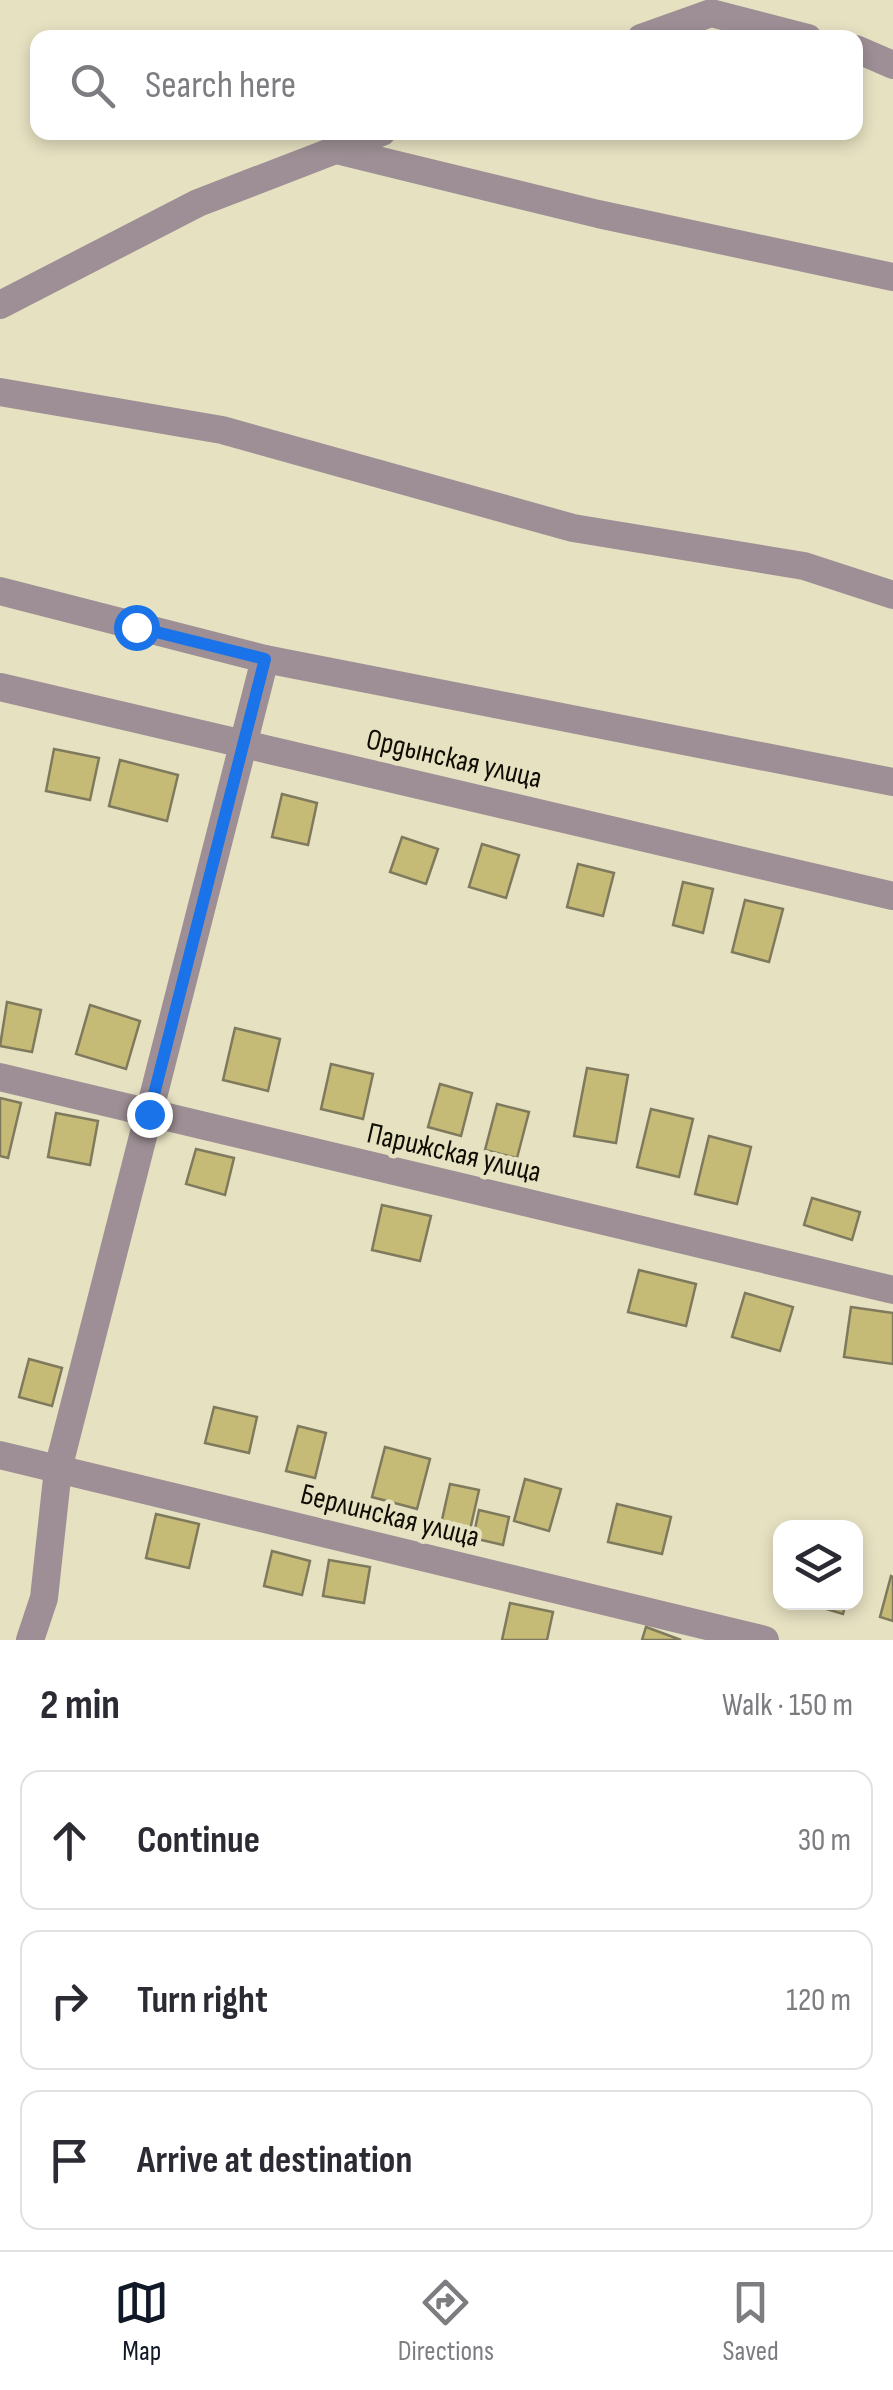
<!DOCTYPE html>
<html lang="en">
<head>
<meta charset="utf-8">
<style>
  :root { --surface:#fff; --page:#f7f7f7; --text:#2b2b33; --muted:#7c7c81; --line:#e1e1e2; --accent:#111827 }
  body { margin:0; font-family:"Sofia Sans Condensed",sans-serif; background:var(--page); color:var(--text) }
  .controls { position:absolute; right:30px; bottom:30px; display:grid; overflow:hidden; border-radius:20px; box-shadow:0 5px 15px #0003 }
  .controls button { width:90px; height:90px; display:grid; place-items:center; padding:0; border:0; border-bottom:2px solid var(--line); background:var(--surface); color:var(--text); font:50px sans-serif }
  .stop { position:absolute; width:30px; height:30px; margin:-22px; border:8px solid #1a73e8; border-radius:50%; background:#fff }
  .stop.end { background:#1a73e8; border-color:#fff; box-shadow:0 2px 10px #0008 }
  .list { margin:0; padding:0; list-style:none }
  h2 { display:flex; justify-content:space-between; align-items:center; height:130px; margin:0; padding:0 40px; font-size:42px }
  h2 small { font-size:32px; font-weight:400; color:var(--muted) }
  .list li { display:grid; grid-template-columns:65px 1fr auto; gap:30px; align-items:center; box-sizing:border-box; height:140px; margin:0 20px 20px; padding:0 20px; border:2px solid var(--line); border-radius:20px }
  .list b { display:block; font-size:38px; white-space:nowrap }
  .list em { font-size:32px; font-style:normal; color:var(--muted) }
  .icon { flex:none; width:55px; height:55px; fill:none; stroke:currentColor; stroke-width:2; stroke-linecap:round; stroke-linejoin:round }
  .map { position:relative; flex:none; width:893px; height:1640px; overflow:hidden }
  .search { position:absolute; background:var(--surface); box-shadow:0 5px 15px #0003; left:30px; right:30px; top:30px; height:110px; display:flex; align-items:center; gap:25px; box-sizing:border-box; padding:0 35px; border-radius:20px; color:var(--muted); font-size:38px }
  .sheet { height:610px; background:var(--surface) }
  nav { display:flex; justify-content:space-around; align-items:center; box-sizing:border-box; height:140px; border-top:2px solid var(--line); background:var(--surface); font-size:28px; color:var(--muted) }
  nav a { display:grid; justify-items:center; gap:5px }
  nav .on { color:var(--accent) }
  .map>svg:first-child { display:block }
</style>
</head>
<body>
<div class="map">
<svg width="893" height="1640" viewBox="0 0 893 1640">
  <rect width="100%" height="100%" fill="#e6e1c1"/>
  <g fill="#c6ba77" stroke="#7f7a5d" stroke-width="2.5">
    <path d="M54,749L99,758L90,800L46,791Z"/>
    <path d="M120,760L178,775L167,821L109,806Z"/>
    <path d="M282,794L317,803L308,845L272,837Z"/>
    <path d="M402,837L438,849L426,884L390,872Z"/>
    <path d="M482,844L519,855L506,898L469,887Z"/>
    <path d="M578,864L614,873L603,916L567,907Z"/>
    <path d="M683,882L713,889L703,933L673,925Z"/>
    <path d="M745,900L783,909L769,962L732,952Z"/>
    <path d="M7,1002L41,1010L32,1052L0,1046Z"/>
    <path d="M90,1005L140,1021L126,1069L76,1054Z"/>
    <path d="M235,1028L280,1039L268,1091L223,1080Z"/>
    <path d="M331,1064L373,1074L363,1119L321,1109Z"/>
    <path d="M587,1068L628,1075L616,1143L574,1136Z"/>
    <path d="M440,1084L472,1093L461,1136L428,1127Z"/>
    <path d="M0,1098L21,1103L8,1158L0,1156Z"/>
    <path d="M497,1104L529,1112L517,1158L485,1150Z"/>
    <path d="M651,1109L693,1119L679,1177L637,1167Z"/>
    <path d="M56,1113L98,1121L90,1165L48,1157Z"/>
    <path d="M709,1136L751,1147L737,1204L695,1194Z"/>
    <path d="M196,1149L234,1158L225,1195L186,1184Z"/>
    <path d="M812,1198L860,1212L852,1240L804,1225Z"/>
    <path d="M382,1205L431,1216L420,1261L372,1250Z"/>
    <path d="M639,1270L696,1284L686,1326L628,1312Z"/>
    <path d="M745,1293L793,1307L780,1351L732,1337Z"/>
    <path d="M851,1307L893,1313V1364L844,1357Z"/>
    <path d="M29,1359L62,1368L52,1406L19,1397Z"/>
    <path d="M214,1407L257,1417L249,1453L205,1443Z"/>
    <path d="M298,1426L326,1433L315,1478L286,1471Z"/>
    <path d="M385,1447L430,1459L417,1509L372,1497Z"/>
    <path d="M525,1479L561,1489L549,1531L514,1521Z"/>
    <path d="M450,1484L479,1490L468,1539L439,1533Z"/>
    <path d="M617,1504L671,1517L662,1554L608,1542Z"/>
    <path d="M479,1510L509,1517L503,1545L473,1538Z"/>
    <path d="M156,1514L199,1524L189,1568L146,1558Z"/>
    <path d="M272,1551L310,1561L302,1595L264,1586Z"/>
    <path d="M329,1560L370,1567L364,1603L323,1596Z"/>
    <path d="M891,1576L893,1577V1621L880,1617Z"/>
    <path d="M803,1602H846L843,1614Z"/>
    <path d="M510,1603L553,1612L547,1640H502Z"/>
    <path d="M646,1627L681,1640H642Z"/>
  </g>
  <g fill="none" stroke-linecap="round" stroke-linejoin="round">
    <g stroke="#9d8f95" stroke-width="28">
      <path d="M641,38L711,13L808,38"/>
      <path d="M856,49L893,65"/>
      <path d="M336,150L598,214L893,277"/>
      <path d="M0,305L198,203L382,132"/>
      <path d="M0,392L222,430L573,528L804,566L893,595"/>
      <path d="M0,687L893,896"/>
      <path d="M0,1077L893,1290"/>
      <path d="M0,1455L765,1640"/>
      <path d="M30,1640L44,1598L58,1469L265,659"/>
    </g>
    <path stroke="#9d8f95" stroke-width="28" d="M0,591L265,659L893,782"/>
  </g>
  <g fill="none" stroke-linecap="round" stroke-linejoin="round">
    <path stroke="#1a73e8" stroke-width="12" d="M136,627L265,659L149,1114"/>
  </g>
  <g text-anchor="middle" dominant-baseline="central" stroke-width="9" stroke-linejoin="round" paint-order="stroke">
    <g font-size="30" fill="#0e0c03" stroke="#e6e1c1">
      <text transform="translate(454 759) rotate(13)">Ордынская улица</text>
      <text transform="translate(454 1153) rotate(13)">Парижская улица</text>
      <text transform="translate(390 1516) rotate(14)">Берлинская улица</text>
    </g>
  </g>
</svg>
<div class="controls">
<button><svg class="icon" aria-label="layers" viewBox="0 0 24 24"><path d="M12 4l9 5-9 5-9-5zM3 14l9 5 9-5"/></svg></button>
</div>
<div class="stop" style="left:136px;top:627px"></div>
<div class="stop end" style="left:149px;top:1114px"></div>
<div class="search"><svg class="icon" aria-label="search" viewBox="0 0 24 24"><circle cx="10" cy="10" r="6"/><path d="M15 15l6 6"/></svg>Search here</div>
</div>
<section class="sheet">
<h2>2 min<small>Walk · 150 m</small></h2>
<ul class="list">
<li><svg class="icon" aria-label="ahead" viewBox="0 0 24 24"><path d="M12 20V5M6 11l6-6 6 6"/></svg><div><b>Continue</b></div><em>30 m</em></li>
<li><svg class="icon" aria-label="right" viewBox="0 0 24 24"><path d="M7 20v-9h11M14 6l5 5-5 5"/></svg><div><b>Turn right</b></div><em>120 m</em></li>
<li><svg class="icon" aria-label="arrive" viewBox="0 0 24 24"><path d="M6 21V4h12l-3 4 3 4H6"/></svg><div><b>Arrive at destination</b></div></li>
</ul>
</section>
<nav>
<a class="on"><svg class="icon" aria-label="map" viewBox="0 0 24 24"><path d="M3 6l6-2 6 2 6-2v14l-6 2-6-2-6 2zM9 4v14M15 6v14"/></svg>Map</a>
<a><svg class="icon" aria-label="directions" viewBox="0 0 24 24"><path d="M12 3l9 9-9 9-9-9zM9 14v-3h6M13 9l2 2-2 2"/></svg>Directions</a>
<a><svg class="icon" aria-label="saved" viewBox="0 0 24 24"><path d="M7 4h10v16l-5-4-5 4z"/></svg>Saved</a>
</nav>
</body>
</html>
